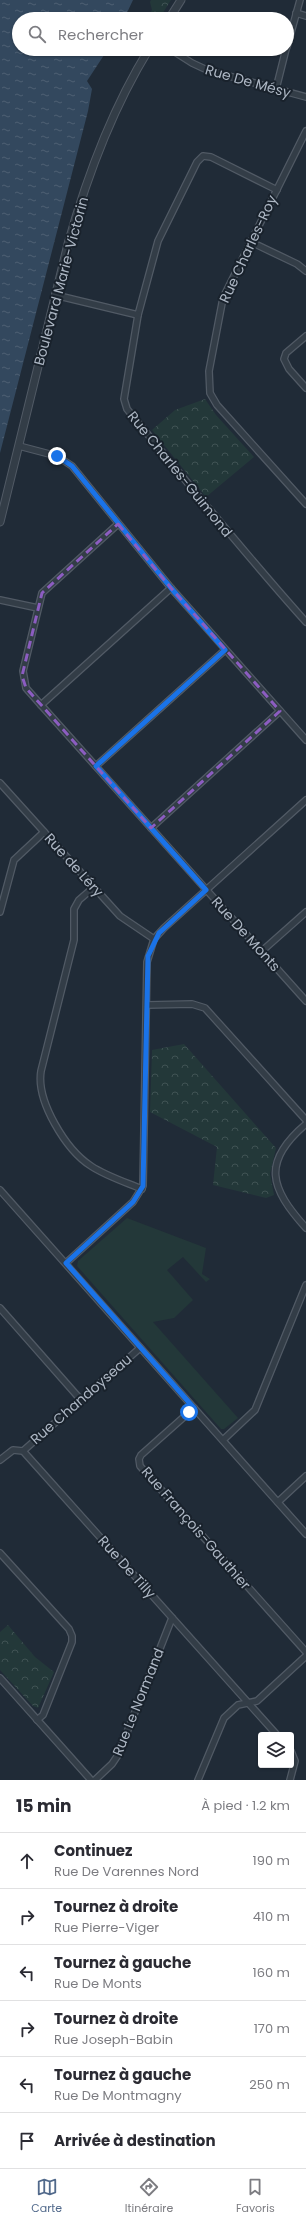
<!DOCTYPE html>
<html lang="fr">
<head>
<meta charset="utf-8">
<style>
  :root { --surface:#fff; --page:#f2f2f3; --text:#2b2b33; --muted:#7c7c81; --line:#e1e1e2; --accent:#51698b }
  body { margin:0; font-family:Poppins,sans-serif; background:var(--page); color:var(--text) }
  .controls { position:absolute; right:12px; bottom:12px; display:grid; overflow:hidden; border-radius:4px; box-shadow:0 1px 3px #0004 }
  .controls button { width:36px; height:36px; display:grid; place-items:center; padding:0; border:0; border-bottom:1px solid var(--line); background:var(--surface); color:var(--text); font:20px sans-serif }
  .stop { position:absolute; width:12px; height:12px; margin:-9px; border:3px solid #1a73e8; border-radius:50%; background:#fff }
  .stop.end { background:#1a73e8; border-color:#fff; box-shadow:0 1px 4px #0008 }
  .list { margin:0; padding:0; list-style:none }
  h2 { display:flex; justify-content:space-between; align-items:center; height:52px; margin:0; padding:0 16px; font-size:17px }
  h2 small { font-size:13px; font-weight:400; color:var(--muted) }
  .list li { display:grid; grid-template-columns:26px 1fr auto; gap:12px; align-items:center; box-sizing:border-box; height:56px; padding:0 16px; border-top:1px solid var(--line) }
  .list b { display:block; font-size:15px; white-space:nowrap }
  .list p { margin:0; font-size:13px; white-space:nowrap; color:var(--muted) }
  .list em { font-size:13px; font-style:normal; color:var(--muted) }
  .icon { flex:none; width:22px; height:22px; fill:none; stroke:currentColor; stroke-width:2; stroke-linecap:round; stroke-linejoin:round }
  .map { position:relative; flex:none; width:306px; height:1780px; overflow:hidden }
  .search { position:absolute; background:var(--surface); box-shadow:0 1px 3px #0004; left:12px; right:12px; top:12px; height:44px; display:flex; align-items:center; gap:10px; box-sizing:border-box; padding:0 14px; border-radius:22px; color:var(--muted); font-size:15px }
  .sheet { height:388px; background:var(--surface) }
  nav { display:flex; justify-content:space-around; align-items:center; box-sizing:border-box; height:56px; border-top:1px solid var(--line); background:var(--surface); font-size:11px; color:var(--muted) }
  nav a { display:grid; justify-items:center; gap:2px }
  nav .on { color:var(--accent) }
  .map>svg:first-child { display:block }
</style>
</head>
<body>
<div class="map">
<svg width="306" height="1780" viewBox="0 0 306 1780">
  <defs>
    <pattern id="forest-crowns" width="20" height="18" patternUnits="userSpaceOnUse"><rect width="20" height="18" fill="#233839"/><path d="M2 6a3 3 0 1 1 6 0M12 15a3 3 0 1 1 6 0" fill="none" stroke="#405354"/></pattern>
    <pattern id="water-ripples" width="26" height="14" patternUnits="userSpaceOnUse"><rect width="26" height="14" fill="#33485e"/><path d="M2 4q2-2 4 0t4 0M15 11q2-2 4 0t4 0" fill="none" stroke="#4e6073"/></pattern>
  </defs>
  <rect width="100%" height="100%" fill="#202b37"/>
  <path fill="#233839" d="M127,1218L206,1248L202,1274L210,1279L206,1282L183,1257L167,1270L193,1300L174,1318L153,1322L238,1418L224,1429H221L77,1266L78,1261Z"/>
  <g fill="url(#forest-crowns)">
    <path d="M151,0H171L159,19H147L152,10L150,2Z"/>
    <path d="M205,399L216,415L254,457L206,497L152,430L175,410Z"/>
    <path d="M184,1044L276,1148L270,1174L274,1195L266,1198L213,1185L217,1147L150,1112L152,1050Z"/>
    <path d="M8,1625L35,1657L54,1672L38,1708L33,1706L0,1670V1632Z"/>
  </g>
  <path fill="url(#water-ripples)" d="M0,0H133L124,19H19V49H108L87,81L92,89L88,111L0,453Z"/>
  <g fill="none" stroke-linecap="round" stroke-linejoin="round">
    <defs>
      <g id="minor">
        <path d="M296,13L306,16"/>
        <path d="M287,47L300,0"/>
        <path d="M170,49L192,63L207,70L306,97"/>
        <path d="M276,89L286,49"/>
        <path d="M306,131L223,298L209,371L210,393L217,405L306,504"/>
        <path d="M277,190L211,157L203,156L197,162L158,241L138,315L124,399L127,409C186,481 244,553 306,622"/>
        <path d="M251,242L297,264L306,271"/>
        <path d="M55,295L138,315"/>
        <path d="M306,336L286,353L284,359L289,369L306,388"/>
        <path d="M19,446L57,456L72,466L171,588L306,740"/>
        <path d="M118,524L42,593L23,671L26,688L41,705L306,1001"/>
        <path d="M0,600L38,608"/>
        <path d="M41,705L171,588"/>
        <path d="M96,766L225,650"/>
        <path d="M0,783L120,916L154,939"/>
        <path d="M151,828L280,711"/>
        <path d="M94,887L79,900L74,909V940L41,1071C36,1101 66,1150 91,1166C106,1176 125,1182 142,1189"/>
        <path d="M0,912L14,860L44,832"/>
        <path d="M262,951L306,912"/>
        <path d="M147,1005L192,1004L205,1008L306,1120"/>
        <path d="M306,1124C261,1162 270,1188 306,1228"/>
        <path d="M0,1190L306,1534"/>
        <path d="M66,1263L133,1202L143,1186L147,962L154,939L164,928L306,800"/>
        <path d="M0,1308L81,1400"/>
        <path d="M194,1408L141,1455L139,1459L140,1466L306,1652"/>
        <path d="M223,1440L255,1410L306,1285"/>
        <path d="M23,1451L140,1348"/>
        <path d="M0,1460L13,1450L23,1451L277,1735"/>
        <path d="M278,1502L306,1476"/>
        <path d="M0,1553L69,1629L72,1636V1642L43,1715L37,1720"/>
        <path d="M0,1678L91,1780"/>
        <path d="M95,1780L112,1764L118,1755L172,1618"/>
        <path d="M198,1780L224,1718L238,1705L257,1701L306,1656"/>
        <path d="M290,1780L295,1761L291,1751"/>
      </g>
      <g id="tertiary">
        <path d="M169,19L181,0"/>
        <path d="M0,522L68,244C87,176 112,109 149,49"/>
      </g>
    </defs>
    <use href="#minor" stroke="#515a65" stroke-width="8"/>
    <use href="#tertiary" stroke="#515a65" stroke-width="9"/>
    <use href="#minor" stroke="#333d47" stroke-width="5.5"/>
    <use href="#tertiary" stroke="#333d47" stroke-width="7"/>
  </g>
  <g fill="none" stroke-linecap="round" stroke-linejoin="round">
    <path stroke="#1a73e8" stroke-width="5" d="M57,456L72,466L171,588L225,650L96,766L206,890L159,933L148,956L143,1186L133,1202L66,1263L194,1408L189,1412"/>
  </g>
  <path fill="none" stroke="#8c5dc1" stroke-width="3" stroke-dasharray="8 5" stroke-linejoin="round" d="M118,524L171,588L280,711L151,828L26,688L22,676L42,593Z"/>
  <g text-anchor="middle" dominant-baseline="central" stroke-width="4" stroke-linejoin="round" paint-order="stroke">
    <g font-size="14" fill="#adb7c4" stroke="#19222c">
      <text transform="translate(248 81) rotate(16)">Rue De Mésy</text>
      <text transform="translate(248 249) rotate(-65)">Rue Charles-Roy</text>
      <text transform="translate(61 281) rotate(-75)">Boulevard Marie-Victorin</text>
      <text transform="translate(180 474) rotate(51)">Rue Charles-Guimond</text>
      <text transform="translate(74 865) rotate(48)">Rue de Léry</text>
      <text transform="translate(246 934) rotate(48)">Rue De Monts</text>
      <text transform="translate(81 1399) rotate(-41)">Rue Chandoyseau</text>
      <text transform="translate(196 1528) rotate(49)">Rue François-Gauthier</text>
      <text transform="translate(127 1567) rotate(48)">Rue De Tilly</text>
      <text transform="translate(138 1702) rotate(-68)">Rue Le Normand</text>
    </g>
  </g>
</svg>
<div class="controls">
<button><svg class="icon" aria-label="layers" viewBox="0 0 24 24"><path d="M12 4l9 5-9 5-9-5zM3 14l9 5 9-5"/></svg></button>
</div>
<div class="stop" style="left:189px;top:1412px"></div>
<div class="stop end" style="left:57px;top:456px"></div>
<div class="search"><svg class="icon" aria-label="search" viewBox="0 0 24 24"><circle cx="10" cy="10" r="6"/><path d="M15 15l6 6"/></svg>Rechercher</div>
</div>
<section class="sheet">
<h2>15 min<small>À pied · 1.2 km</small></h2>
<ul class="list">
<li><svg class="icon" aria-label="ahead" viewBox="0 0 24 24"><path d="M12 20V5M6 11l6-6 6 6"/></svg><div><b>Continuez</b><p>Rue De Varennes Nord</p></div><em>190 m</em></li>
<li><svg class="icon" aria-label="right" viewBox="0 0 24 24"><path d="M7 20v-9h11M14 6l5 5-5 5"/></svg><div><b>Tournez à droite</b><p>Rue Pierre-Viger</p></div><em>410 m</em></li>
<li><svg class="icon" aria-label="left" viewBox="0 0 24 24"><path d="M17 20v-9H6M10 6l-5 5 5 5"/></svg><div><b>Tournez à gauche</b><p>Rue De Monts</p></div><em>160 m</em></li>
<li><svg class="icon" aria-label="right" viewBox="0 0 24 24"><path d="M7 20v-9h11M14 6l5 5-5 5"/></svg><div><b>Tournez à droite</b><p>Rue Joseph-Babin</p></div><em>170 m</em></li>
<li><svg class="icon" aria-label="left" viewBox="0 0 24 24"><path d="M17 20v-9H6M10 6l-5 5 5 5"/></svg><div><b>Tournez à gauche</b><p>Rue De Montmagny</p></div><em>250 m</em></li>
<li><svg class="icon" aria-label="arrive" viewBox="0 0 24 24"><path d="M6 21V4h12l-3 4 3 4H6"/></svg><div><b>Arrivée à destination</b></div></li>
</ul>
</section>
<nav>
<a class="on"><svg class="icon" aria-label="map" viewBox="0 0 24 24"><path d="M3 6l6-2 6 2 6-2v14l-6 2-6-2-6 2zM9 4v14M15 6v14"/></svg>Carte</a>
<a><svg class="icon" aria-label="directions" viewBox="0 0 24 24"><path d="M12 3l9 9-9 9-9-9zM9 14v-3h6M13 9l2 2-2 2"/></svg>Itinéraire</a>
<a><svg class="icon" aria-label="saved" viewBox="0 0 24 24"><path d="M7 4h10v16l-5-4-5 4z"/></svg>Favoris</a>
</nav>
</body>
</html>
